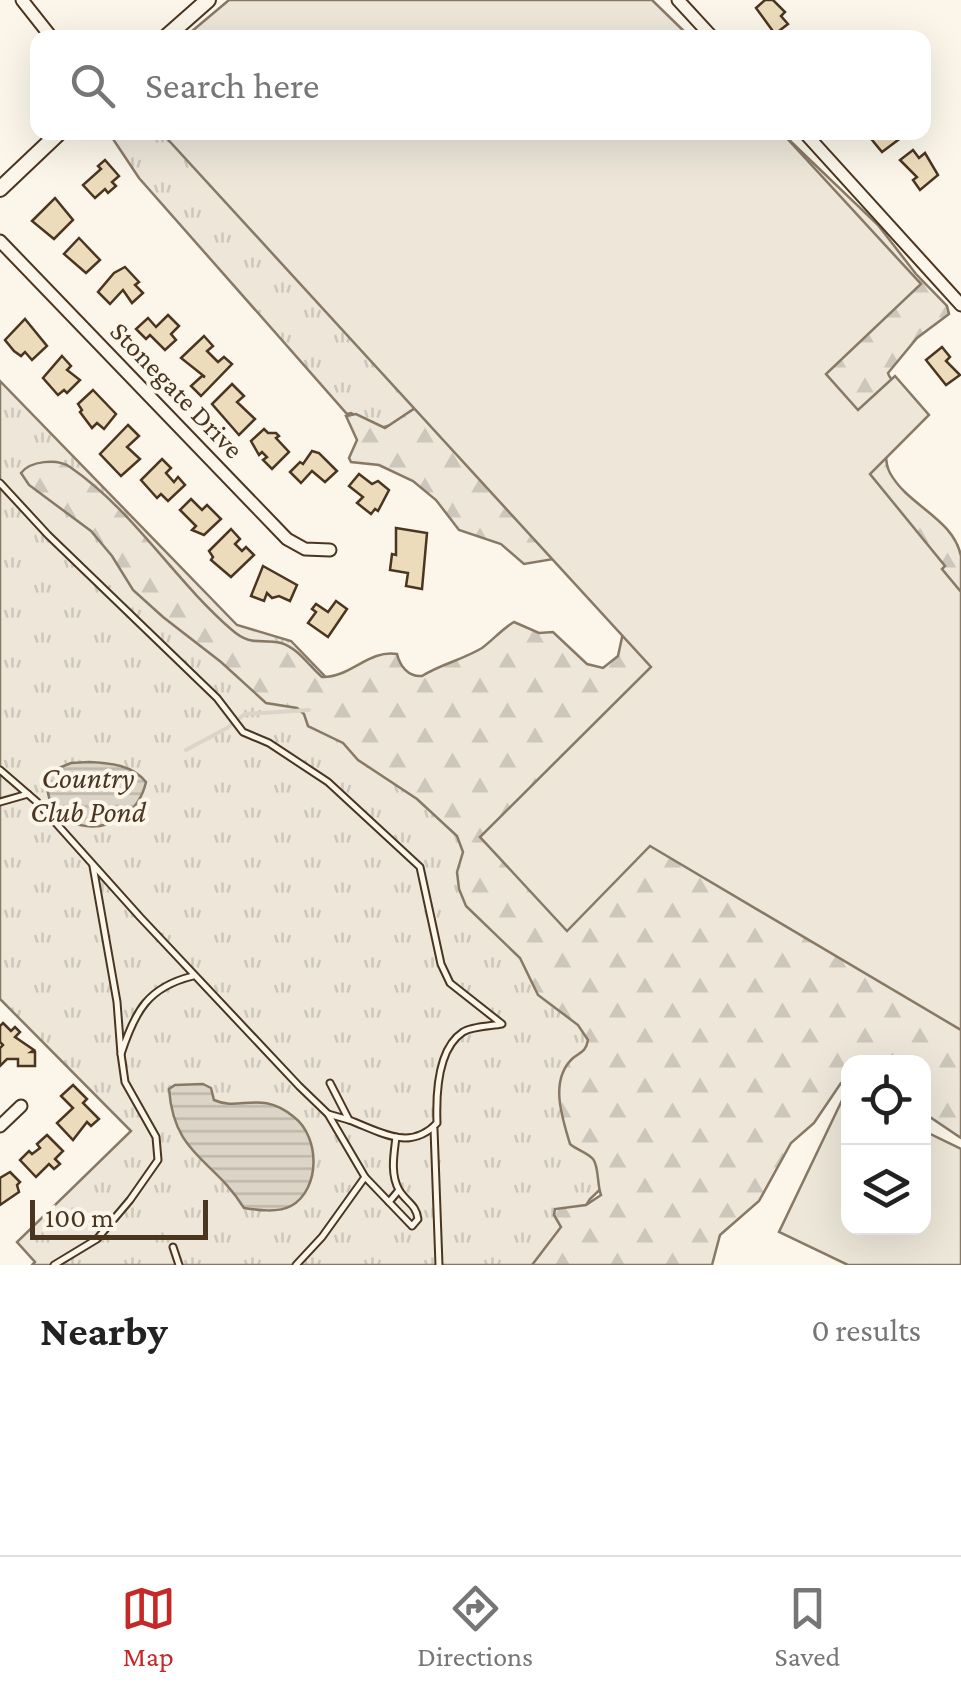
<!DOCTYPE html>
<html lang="en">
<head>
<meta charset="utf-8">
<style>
  :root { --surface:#fff; --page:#f6f6f6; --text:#222; --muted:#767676; --line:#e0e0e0; --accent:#c62828 }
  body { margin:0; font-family:"Crimson Pro",serif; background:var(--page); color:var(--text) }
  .controls { position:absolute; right:30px; bottom:30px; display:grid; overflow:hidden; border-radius:20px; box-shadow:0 10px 40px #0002 }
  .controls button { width:90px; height:90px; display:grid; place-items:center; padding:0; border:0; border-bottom:2px solid var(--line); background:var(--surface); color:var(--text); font:50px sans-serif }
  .scale { position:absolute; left:30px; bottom:25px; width:178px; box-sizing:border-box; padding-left:10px; border:5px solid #4a3520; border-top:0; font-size:28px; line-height:35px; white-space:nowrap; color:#4a3520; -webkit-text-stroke:8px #fbf6e9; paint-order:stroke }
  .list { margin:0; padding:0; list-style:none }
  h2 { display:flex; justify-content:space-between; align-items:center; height:130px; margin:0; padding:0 40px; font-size:42px }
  h2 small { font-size:32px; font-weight:400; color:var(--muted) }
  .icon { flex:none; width:55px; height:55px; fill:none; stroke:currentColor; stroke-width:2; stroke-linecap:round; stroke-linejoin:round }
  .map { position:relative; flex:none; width:961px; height:1265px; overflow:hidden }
  .search { position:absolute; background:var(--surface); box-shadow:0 10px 40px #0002; left:30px; right:30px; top:30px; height:110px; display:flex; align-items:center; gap:25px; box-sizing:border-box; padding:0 35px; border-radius:20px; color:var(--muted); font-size:38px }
  .sheet { height:290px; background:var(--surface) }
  nav { display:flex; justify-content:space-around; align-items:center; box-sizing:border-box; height:140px; border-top:2px solid var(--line); background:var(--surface); font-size:28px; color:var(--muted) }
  nav a { display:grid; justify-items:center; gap:5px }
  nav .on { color:var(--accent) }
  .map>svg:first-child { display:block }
</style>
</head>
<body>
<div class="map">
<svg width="961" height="1265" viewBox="0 0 961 1265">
  <defs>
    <pattern id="grass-tufts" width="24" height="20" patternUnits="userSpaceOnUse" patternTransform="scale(2.5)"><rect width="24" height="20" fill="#ede6d9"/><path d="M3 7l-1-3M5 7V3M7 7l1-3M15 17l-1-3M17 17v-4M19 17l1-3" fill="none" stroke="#cdc6ba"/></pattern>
    <pattern id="forest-firs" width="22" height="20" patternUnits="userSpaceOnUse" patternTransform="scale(2.5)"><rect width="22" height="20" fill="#ede6d9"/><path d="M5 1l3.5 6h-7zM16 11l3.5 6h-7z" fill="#cdc6ba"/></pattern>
    <pattern id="water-rules" width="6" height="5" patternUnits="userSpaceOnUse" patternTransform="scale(2.5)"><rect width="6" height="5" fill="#dcd4c6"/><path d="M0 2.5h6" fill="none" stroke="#beb7aa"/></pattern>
  </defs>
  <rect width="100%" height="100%" fill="#fbf6e9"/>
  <g fill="url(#grass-tufts)" stroke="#887966" stroke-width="2.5">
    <path d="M109,133H594L424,402L391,425L381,428L351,413L347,414L139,178Z"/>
    <path d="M0,381L237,625L291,641L480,837L755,1041L590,1199L547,1265H32L35,1262L17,1242L131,1131L0,999Z"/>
  </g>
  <path fill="url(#forest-firs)" stroke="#887966" stroke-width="2.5" d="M594,133H782L878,225L916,274L947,306L949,314L917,338L888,373C889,378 894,381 895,386C900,407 877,449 890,473C908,506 953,518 961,556V1138L924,1113V1062H848V1079L841,1083L814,1123L791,1143L759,1201L720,1235L712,1265H532L561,1227L554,1215L555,1209L586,1205L601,1195C597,1185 599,1166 593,1159C588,1153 577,1150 570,1144C562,1117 549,1080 573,1058C582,1051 586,1051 588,1040L578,1025L538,995L520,958L466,906L459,889L457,872L463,852L457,836L417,799L358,760L343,743L308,726L304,714L297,708L266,703L221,662L163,617L133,590L112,556L91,531L29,485L21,473C30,461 57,458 70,467C134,511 174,580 232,630C251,647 261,638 281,643C298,648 309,666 322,677C350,678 369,649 397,654C400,666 408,677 422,676C441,664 462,660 482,648C493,640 502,629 514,622L539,633L553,632L587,664L603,668L618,656L624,628L559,558L524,564L501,544L459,530L436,500L413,481L379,465L351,462L349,458L357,440L346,416L356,414L385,428L424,402Z"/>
  <g fill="#ede6d9" stroke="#887966" stroke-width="2.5">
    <path d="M229,0H652L690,37H185Z"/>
    <path d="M162,133H782L921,284L826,374L858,410L895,376L929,415L870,474L945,566L942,569L961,592V1030L650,846L567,931L480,837L651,667Z"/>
  </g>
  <path fill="#ede7d9" stroke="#887966" stroke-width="2.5" d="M845,1094L848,1096V1228H924V1131L961,1149V1265H848L779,1232Z"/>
  <g fill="url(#water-rules)" stroke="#887966" stroke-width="2.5">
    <path d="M89,762C111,763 132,765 146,782C131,847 34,838 49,772L71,763Z"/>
    <path d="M203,1084L211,1088L214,1100C240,1112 260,1089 294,1117C320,1137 321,1189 291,1206C278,1213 257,1210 244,1208C213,1158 174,1156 169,1089L175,1085Z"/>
  </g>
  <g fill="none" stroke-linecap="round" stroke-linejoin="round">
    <path stroke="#dcd4c6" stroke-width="4" d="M186,750L227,728L245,714L309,710"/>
  </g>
  <g fill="#ecdcbc" stroke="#4a3520" stroke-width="2.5">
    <path d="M765,0H773L785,12L781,16L788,24L775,34L756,8Z"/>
    <path d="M900,132L902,137L882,152L868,135Z"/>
    <path d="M913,150L919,158L925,153L938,175L920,190L913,180L917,177L900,160Z"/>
    <path d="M105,160L119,176L112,182L116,186L108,193L105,189L95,198L83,185L101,169L98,166Z"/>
    <path d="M55,198L73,220L54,239L32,221Z"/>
    <path d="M79,238L100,260L86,273L64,254Z"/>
    <path d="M125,267L139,282L135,285L143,293L132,303L123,290L110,304L98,292L114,273Z"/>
    <path d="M168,315L179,326L171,334L176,340L165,350L150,335L146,339L136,329L148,318L156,327Z"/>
    <path d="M25,319L47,346L32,360L25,352L21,356L14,351L5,340Z"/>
    <path d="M204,336L213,346L207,351L218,362L224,357L232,364L201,396L191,386L202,376L205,377L181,358Z"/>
    <path d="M942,347L950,357L946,361L960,375L946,385L926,360Z"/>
    <path d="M62,356L71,366L67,370L80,380L67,393L64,390L58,395L43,378Z"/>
    <path d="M232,384L244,396L237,402L255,419L239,435L212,404Z"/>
    <path d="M93,390L116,414L104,429L97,423L92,428L80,412L82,410L78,404Z"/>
    <path d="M128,425L139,436L127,447L140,459L121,476L100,454Z"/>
    <path d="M264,429L268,433H276L279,436L276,438L289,452L272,469L263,460L267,457L262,452L259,455L251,441Z"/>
    <path d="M312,451L319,453L337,471L325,482L312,471L301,483L290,472L300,462L303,464Z"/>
    <path d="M162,459L171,468L166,473L174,482L178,477L185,485L168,501L161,494L157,498L141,480Z"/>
    <path d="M359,474L372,484L378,481L389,490L378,511L375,509L371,514L357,503L363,497L349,486Z"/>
    <path d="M191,499L202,510L207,505L221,519L204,535L192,530L196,526L180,510Z"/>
    <path d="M396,528L427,533L422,589L406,586L408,573L390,570L392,554L396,555Z"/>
    <path d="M231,529L240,539L235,544L242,551L246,547L254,555L231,577L211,560L213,557L209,551Z"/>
    <path d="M263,566L297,585L290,601L279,596L272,598L267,593L264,601L251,596Z"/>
    <path d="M336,601L347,609L328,637L308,623L316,612L312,609L316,604L328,612Z"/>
    <path d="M3,1023L11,1031L15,1027L20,1032L15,1037L34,1050L31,1052H35V1066H18V1059H7L0,1066V1048L3,1045L0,1042V1026Z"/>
    <path d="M73,1085L87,1099L83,1103L99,1119L91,1126L87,1122L73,1140L57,1123L73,1108L61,1096Z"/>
    <path d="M47,1135L63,1151L55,1159L60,1164L54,1169L49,1164L36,1177L20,1160L29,1151L32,1154L40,1148L37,1144Z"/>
    <path d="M10,1172L20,1182L17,1185L19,1192L0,1205V1178Z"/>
  </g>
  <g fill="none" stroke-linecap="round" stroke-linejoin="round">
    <defs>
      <g id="service">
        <path d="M0,483L48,535L217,698L243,732L269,743L328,782L420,867L441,964L450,983L502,1024C491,1026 472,1026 463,1032C437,1049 436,1096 437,1123C410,1152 381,1132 349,1120"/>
        <path d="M0,770L37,802L140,917L299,1086L328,1114L349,1120L330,1083"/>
        <path d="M0,802L28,794"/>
        <path d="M93,866L117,1002L121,1054C135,1011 148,987 193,976"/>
        <path d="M434,1129L439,1265"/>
        <path d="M396,1137C394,1154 390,1174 399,1190C406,1202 416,1204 418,1219L412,1226L389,1202L399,1190"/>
        <path d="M365,1177L389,1202"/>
        <path d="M173,1247L179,1265"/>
        <path d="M54,1265L97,1239L130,1200L158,1160L156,1137L125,1082L121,1054"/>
        <path d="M296,1265L322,1237L365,1177L328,1114"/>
      </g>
      <g id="minor">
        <path d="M22,0L52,38"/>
        <path d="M678,0L713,38"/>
        <path d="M804,132L961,305"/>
        <path d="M0,241L287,539L305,549L330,550"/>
        <path d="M0,1126L21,1106"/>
      </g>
      <g id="tertiary">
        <path d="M165,38L208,0"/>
        <path d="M0,189L60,132"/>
      </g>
    </defs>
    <use href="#service" stroke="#4a3520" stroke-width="9"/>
    <use href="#minor" stroke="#4a3520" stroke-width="15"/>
    <use href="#tertiary" stroke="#4a3520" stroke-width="18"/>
    <use href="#service" stroke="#fbf6e9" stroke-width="5"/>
    <use href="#minor" stroke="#fbf6e9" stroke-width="11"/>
    <use href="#tertiary" stroke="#fbf6e9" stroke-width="14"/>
  </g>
  <g text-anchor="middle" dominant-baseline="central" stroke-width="8" stroke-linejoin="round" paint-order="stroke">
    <g font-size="28" fill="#4a3520" stroke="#fbf6e9">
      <text transform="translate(177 390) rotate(46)">Stonegate Drive</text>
    </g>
    <g font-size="30" font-style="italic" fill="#4a3520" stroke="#fbf6e9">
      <text x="88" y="777">Country<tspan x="88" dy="34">Club Pond</tspan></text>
    </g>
  </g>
</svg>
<div class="controls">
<button><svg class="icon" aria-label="locate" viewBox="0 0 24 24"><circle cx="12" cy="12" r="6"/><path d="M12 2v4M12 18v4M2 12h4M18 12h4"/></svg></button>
<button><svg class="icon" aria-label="layers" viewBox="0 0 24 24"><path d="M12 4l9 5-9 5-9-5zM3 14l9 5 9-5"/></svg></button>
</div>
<div class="scale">100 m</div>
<div class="search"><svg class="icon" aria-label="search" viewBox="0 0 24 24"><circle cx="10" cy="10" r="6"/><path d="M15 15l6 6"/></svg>Search here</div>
</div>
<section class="sheet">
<h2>Nearby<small>0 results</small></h2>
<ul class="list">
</ul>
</section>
<nav>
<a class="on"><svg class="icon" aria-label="map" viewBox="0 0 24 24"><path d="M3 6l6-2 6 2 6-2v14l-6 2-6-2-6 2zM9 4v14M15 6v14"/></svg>Map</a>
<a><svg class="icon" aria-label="directions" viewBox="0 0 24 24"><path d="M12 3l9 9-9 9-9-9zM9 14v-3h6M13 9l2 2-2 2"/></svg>Directions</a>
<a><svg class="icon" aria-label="saved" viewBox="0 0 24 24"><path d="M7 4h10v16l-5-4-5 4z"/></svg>Saved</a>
</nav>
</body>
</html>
